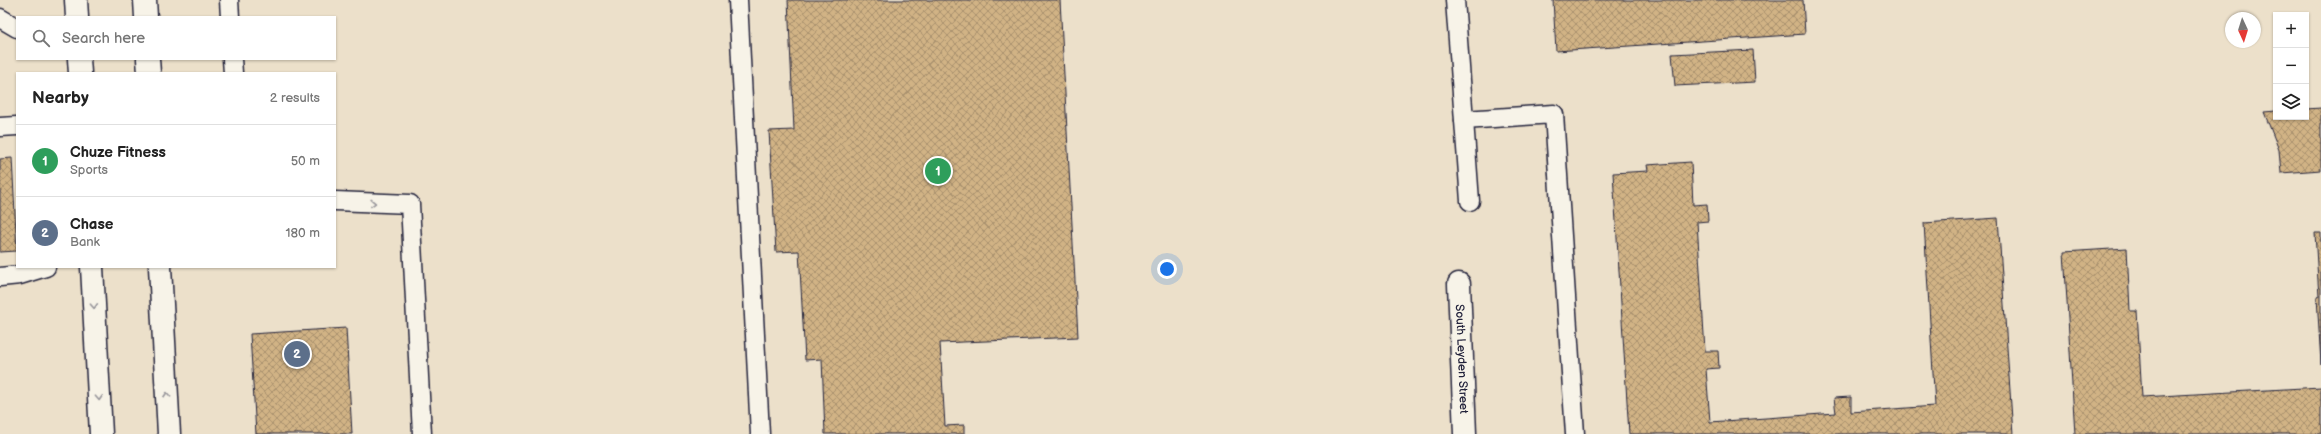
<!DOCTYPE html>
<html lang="en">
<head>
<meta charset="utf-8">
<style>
  :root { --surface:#fff; --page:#f6f6f6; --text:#222; --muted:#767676; --line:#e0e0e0; --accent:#ea580c }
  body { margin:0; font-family:"Balsamiq Sans",sans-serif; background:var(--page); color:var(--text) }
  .controls { position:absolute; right:12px; top:12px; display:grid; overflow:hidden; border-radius:0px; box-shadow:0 1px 3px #0004 }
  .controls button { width:36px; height:36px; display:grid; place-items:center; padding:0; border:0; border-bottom:1px solid var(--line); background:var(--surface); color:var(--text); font:20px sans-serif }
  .compass { position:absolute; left:2225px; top:12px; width:36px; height:36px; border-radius:50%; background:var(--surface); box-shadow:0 1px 3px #0004; rotate:176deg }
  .you { position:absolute; left:1167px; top:269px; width:14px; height:14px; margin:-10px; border:3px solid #fff; border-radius:50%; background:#1a73e8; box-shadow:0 0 0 6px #1a73e833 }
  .badge { display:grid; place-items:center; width:26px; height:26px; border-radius:50%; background:var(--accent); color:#fff; font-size:13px; font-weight:700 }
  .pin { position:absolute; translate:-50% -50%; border:2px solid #fff; box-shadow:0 1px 4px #0006 }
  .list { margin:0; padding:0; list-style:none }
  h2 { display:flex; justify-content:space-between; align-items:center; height:52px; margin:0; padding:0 16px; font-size:17px }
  h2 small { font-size:13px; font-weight:400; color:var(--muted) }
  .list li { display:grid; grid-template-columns:26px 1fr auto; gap:12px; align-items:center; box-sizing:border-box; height:72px; padding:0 16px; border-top:1px solid var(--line) }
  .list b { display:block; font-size:15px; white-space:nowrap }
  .list p { margin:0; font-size:13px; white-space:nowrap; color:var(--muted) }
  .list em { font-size:13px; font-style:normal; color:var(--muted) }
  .icon { flex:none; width:22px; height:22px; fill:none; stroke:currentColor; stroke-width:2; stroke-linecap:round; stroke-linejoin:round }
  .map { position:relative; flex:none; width:2321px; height:434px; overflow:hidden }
  .search { position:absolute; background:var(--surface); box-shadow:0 1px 3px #0004; left:16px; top:16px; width:320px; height:44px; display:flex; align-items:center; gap:10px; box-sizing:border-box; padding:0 14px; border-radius:0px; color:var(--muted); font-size:15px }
  .panel { position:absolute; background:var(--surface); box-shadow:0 1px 3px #0004; left:16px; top:72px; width:320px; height:196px; border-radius:0px }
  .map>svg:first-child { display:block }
</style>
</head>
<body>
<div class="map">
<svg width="2321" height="434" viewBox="0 0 2321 434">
  <defs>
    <pattern id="building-cross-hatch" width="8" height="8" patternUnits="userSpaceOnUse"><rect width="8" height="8" fill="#d1b385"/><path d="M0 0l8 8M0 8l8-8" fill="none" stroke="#a9916e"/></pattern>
  </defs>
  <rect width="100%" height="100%" fill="#ece0ca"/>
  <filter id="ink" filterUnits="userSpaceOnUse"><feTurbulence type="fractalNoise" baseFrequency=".025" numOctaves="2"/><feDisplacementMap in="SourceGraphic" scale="8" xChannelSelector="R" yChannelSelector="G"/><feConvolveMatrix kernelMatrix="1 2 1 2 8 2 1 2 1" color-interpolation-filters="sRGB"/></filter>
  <g filter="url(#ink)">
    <g fill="url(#building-cross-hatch)" stroke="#22223b">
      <path d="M788,0H1060L1078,337L940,343L945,426L964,425V434H825L822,359L805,360L799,251L776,252L769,131L794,130Z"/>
      <path d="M1553,0H1803L1805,34L1556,51Z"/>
      <path d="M1753,50L1755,82L1675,86L1672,54Z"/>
      <path d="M2321,108V170L2281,173L2279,150L2264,112L2276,111V117H2306V109Z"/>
      <path d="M12,158L17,251L0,252V159Z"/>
      <path d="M1691,162L1693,205L1707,204L1708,221L1697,222L1705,351H1718L1719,368L1706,369L1710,422L1836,413L1834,398L1851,397V412L1935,406L1924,223L1998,218L2013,434H1629L1613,173L1648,171L1647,165Z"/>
      <path d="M2315,233H2321V364L2317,297H2319Z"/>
      <path d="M2127,248L2130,311H2137L2142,397L2321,387V434H2075L2064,252Z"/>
      <path d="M346,328L352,434H256L250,334Z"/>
    </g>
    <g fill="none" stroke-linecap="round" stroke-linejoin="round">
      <defs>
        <g id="lane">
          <path d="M229,0L230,17"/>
          <path d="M738,0L760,434"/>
          <path d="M1455,0L1470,201"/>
          <path d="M0,18L17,28"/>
          <path d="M232,59L233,73"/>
          <path d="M1464,120L1554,114L1575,434"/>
          <path d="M0,127L17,126"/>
          <path d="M335,201L410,204L422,434"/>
          <path d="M0,277L20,275L46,267"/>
        </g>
        <g id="street">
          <path id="s1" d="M1459,284L1465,434"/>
        </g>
        <g id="secondary">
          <path d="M76,0L77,17"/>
          <path d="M145,0L146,17"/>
          <path d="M79,59L80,73"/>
          <path d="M148,59L149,73"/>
          <path d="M92,267L101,434"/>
          <path d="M160,267L169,434"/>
        </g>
      </defs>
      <use href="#lane" stroke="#22223b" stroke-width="21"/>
      <use href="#street" stroke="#22223b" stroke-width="25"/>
      <use href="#secondary" stroke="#22223b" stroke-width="25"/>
      <use href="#lane" stroke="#f7f3e8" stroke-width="18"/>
      <use href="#street" stroke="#f7f3e8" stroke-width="22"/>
      <use href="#secondary" stroke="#f7f3e8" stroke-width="22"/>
    </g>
    <defs><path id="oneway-chevron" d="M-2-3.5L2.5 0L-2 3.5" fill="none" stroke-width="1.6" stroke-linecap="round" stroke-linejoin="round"/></defs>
    <g stroke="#97959a">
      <use href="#oneway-chevron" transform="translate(373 203) rotate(2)"/>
      <use href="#oneway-chevron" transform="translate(94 306) rotate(87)"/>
      <use href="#oneway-chevron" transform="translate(167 395) rotate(-93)"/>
      <use href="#oneway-chevron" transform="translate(99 398) rotate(87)"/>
    </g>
  </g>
  <g text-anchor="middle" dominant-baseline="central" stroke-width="3" stroke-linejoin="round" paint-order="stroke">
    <g font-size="12" fill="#22223b" stroke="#f7f3e8">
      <text stroke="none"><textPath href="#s1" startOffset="75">South Leyden Street</textPath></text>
    </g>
  </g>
</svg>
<div class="controls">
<button>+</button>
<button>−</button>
<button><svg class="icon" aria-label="layers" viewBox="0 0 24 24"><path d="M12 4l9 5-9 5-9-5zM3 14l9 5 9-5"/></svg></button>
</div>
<svg class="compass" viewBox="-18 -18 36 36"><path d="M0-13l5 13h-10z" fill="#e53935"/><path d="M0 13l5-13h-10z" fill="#767676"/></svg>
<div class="you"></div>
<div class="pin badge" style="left:938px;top:171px;background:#2e9e5b">1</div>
<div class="pin badge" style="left:297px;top:354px;background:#5c6f8a">2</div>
<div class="search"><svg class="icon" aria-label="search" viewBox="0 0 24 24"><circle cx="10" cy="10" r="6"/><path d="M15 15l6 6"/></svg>Search here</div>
<section class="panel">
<h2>Nearby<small>2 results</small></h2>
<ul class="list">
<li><span class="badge" style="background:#2e9e5b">1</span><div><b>Chuze Fitness</b><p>Sports</p></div><em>50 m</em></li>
<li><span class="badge" style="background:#5c6f8a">2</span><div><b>Chase</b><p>Bank</p></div><em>180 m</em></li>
</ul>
</section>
</div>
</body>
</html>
